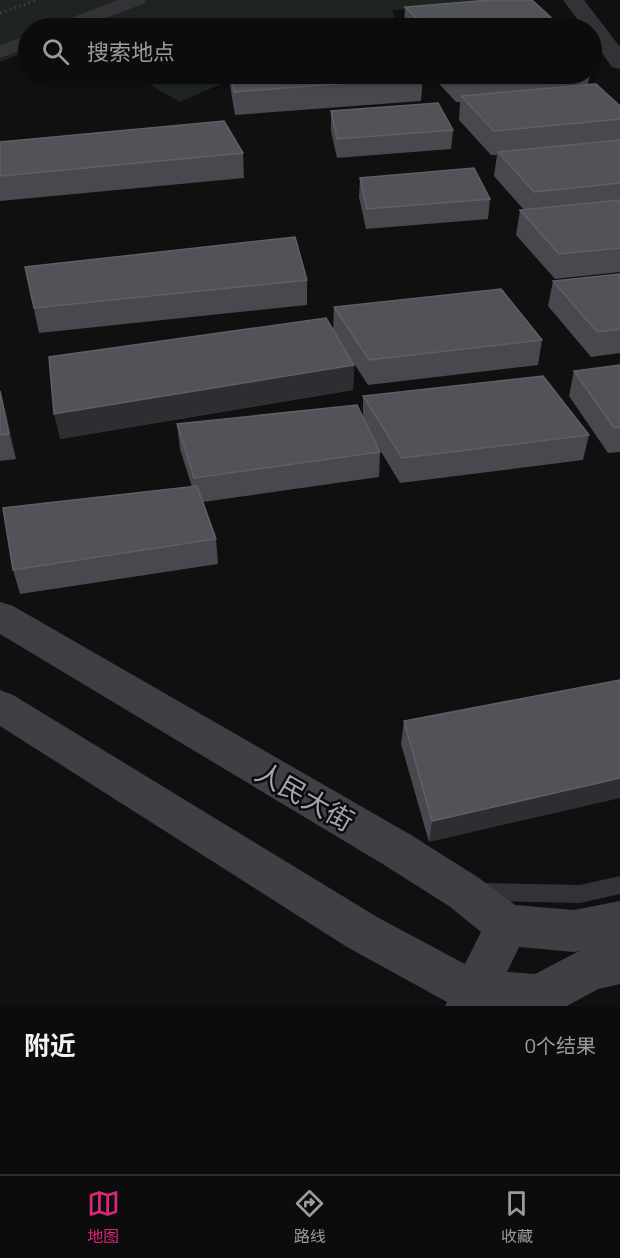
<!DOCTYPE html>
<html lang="zh">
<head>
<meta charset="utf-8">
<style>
  :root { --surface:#0c0c0d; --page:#151516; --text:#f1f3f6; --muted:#9a9b9d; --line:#2c2c2e; --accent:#db2777 }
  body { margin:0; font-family:"Titillium Web","Noto Sans SC",sans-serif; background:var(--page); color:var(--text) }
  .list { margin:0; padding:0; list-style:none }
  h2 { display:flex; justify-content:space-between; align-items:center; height:78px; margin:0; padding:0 24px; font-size:26px }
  h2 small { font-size:20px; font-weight:400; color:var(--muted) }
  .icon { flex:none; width:33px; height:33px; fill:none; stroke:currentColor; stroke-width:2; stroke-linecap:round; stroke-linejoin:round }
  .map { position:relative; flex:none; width:620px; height:1006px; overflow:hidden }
  .search { position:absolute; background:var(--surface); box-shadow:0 2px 4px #0004; left:18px; right:18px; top:18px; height:66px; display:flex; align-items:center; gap:15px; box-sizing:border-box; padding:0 21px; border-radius:33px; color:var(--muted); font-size:22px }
  .sheet { height:168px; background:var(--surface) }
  nav { display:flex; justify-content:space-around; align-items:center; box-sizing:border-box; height:84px; border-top:2px solid var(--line); background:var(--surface); font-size:16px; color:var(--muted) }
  nav a { display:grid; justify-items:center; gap:3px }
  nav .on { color:var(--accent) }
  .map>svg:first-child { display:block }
</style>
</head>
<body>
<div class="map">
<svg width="620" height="1006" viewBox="0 0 620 1006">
  <rect width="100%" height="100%" fill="#101011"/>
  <g fill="#1e2520">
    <path d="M0,0H520L392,10L400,28H28V51L0,62Z"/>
    <path d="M132,74H244L180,102Z"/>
  </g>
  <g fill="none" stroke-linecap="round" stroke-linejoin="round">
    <path stroke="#393a3e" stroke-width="3" stroke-dasharray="2 3" stroke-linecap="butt" d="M0,13L37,0"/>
    <path fill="#333337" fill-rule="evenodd" d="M620,876V894L580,903L480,901L473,899L470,892L473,885L480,883L580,885Z"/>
    <g fill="#333337" fill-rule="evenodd">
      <path d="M118,0H146L143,4L79,28H52L55,24Z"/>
      <path d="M28,35V48L0,58V45Z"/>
    </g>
    <path fill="#333337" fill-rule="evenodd" d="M563,0H584L620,47V69L612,67L592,39V28H584Z"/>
    <path fill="#3f4045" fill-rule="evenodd" d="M0,602L13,606L411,835L479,878L515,905L574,910L620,901V984L598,989L567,1006H445L447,1002L347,947L0,726V690L13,695L377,917L461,962L465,964L481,932L449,906L381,863L0,634ZM519,947L574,952L579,951L535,974L507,972Z"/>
  </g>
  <g fill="#48494e">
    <path d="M405,7L559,25V28H407L404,25Z"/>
    <path d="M230,74H421L423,77L421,101L235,115L230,85Z"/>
    <path d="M430,74H590L588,84L620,106V272L555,279L516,235L520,210H524L494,176L497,155H491L459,120L460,102H456Z"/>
    <path d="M331,111L453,130L451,149L337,158L331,131Z"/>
    <path d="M0,142L243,153L244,178L0,201Z"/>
    <path d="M360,178L490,199L488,219L366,229L359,197Z"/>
    <path d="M25,267L307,280V305L39,333Z"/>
    <path d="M620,274V353L591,357L548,306L553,281Z"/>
    <path d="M334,307L542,340L538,365L368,385L340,342L354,365L353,390L60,439L333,331Z"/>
    <path d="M620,365V452L608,453L569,396L574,371Z"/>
    <path d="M0,391L16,459L0,461Z"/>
    <path d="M363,396L589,435L583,460L400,483L377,445L380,452L379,477L203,502L216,539L218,564L20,594L13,570L192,487L180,449L177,424L363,416Z"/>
    <path d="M620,680L429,842L401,744L404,721Z"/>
  </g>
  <g fill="#2d2e31">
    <path d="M354,365L353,390L60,439L54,414Z"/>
    <path d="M0,391L6,413L16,459L9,434Z"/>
    <path d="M620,778V798L429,842L432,821Z"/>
  </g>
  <g fill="#515359" stroke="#5e6067" stroke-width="1.5">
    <path d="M490,0H532L559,25L517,28H426L405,7Z"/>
    <path d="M231,74H421L423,77L234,92Z"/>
    <path d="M454,74H514L458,78Z"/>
    <path d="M596,84L620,106V119L494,131L461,96Z"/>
    <path d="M438,103L453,130L337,139L331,111Z"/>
    <path d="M224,121L243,153L0,176V142Z"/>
    <path d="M620,140V183L534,192L498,152Z"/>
    <path d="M474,168L490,199L367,209L360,178Z"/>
    <path d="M620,200V248L559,254L520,210Z"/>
    <path d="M295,237L307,280L34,308L25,267Z"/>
    <path d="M620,274V329L597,332L553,281Z"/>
    <path d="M501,289L542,340L369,360L334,307Z"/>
    <path d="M326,318L354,365L54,414L49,357Z"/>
    <path d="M620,365V427L614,428L574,371Z"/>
    <path d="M543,376L589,435L402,458L363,396Z"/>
    <path d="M0,391L9,434L0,435Z"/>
    <path d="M357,405L380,452L194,478L177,424Z"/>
    <path d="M197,486L216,539L13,570L3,508Z"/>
    <path d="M620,680V778L432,821L404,721Z"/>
  </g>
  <g text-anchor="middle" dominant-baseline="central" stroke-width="5" stroke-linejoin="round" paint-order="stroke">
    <g font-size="27" fill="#a2a5b1" stroke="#0b0b0c">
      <text transform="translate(305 796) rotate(30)">人民大街</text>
    </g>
  </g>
</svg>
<div class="search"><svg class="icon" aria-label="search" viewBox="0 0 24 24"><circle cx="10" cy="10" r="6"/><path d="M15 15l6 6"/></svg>搜索地点</div>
</div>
<section class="sheet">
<h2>附近<small>0个结果</small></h2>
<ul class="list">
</ul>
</section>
<nav>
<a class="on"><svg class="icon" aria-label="map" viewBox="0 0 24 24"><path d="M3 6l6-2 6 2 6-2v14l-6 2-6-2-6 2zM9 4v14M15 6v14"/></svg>地图</a>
<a><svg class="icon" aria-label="directions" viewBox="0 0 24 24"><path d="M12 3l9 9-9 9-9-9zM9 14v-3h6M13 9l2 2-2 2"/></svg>路线</a>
<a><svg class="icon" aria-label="saved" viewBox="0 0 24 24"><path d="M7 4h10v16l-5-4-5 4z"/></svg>收藏</a>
</nav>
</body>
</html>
